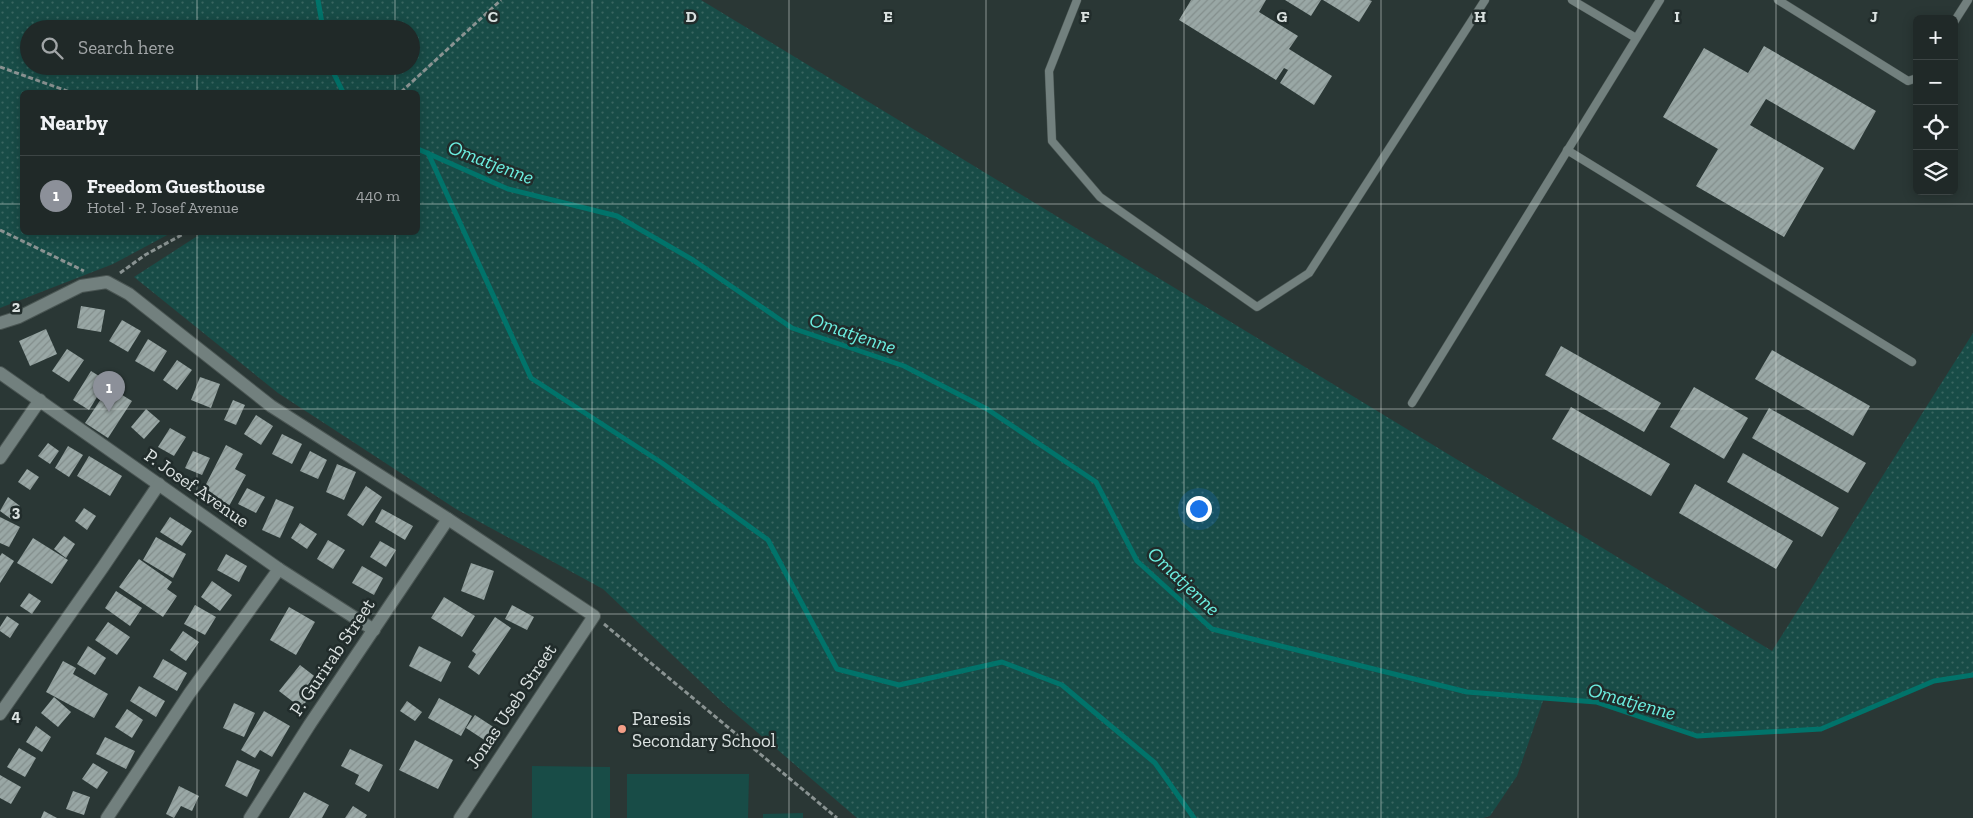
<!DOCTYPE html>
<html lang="en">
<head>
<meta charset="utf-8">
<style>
  :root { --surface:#202928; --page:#2d3534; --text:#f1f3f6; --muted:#a2a6a8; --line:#3d4545; --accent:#8c9099 }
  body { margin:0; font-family:"Zilla Slab",serif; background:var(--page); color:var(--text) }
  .controls { position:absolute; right:15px; top:15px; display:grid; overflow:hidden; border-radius:8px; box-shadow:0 2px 12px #0003 }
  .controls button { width:45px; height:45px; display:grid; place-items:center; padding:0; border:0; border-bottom:1px solid var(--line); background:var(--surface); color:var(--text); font:25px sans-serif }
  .you { position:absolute; left:1198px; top:508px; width:18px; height:18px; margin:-12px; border:4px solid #fff; border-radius:50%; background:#1a73e8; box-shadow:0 0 0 8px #1a73e833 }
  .badge { display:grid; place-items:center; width:32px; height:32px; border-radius:50%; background:var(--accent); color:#fff; font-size:16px; font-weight:700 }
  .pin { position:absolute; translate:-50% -41px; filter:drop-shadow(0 1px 2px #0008) }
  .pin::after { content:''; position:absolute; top:26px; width:18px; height:15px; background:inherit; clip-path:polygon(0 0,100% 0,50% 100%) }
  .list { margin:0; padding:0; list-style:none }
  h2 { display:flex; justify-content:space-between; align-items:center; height:65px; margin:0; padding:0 20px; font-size:21px }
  h2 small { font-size:16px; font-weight:400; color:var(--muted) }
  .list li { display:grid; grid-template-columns:32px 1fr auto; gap:15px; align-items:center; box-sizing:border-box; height:80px; padding:0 20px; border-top:1px solid var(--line) }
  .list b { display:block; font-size:19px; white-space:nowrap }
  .list p { margin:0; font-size:16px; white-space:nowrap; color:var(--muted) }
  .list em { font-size:16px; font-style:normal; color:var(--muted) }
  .icon { flex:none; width:28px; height:28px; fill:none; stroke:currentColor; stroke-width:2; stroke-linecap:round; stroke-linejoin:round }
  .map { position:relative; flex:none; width:1973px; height:818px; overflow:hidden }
  .search { position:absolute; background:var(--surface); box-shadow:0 2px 12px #0003; left:20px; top:20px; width:400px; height:55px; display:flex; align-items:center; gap:12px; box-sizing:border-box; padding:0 18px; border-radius:28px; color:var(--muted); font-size:19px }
  .panel { position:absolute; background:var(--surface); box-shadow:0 2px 12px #0003; left:20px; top:90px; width:400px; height:145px; border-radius:8px }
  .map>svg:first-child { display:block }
</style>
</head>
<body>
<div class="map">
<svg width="1973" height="818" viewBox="0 0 1973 818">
  <defs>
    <pattern id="green-dots" width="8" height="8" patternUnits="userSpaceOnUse" patternTransform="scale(1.25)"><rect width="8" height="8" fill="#184c47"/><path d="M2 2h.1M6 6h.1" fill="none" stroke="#396661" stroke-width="1.8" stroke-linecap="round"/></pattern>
    <pattern id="building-hatch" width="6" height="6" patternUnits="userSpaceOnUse" patternTransform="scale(1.25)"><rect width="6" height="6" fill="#99a7a5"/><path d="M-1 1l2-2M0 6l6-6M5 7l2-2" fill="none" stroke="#838e8c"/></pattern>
  </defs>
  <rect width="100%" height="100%" fill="#2a3735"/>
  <path fill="url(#green-dots)" fill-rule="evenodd" d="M0,0H701L1772,651L1973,333V675L1934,681L1821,729L1697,736L1596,702L1544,698L1517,776L1490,816L1483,818H857L722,702L603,589L456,509L278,393L134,277L202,233L418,232V92H22V232L171,233L113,264L0,308ZM29,29H411V66H29Z"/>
  <g fill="#184c47">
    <path d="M532,766L610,767V818H532Z"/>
    <path d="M627,774H749L748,818H627Z"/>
    <path d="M803,813V818H763V814Z"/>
  </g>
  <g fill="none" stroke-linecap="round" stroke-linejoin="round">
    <g stroke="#01736a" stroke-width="5">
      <path d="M318,0L323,29"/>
      <path d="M330,66L343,92"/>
      <path d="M418,149L508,189L617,216L693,260L792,328L904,366L987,409L1096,482L1137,561L1212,629L1467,692L1596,702L1697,736L1821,729L1934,681L1973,675"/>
      <path d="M428,153L531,378L662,463L768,540L837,669L899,685L1002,662L1062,685L1155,763L1194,818"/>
    </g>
  </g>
  <g fill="url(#building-hatch)">
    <path d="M1191,0H1266L1259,12L1298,36L1289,49L1332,76L1314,105L1280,83L1288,70L1284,68L1276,80L1179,20Z"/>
    <path d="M1285,0H1321L1311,16Z"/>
    <path d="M1323,0H1369L1372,1L1359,22Z"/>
    <path d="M1764,46L1876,111L1854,150L1766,99L1750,125L1824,168L1784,237L1696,186L1718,149L1663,117L1704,48L1748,73Z"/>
    <path d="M81,306L105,310L101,332L77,328Z"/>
    <path d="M122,320L141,331L128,352L109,341Z"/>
    <path d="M46,329L57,354L30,366L19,341Z"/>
    <path d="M148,339L167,351L154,372L135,361Z"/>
    <path d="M1561,346L1661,403L1644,432L1545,375Z"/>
    <path d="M67,349L84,360L69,382L52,371Z"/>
    <path d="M1772,350L1870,406L1853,436L1755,379Z"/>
    <path d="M177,360L192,370L177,390L163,380Z"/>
    <path d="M91,371L107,381L89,410L73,400Z"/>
    <path d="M200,377L220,384L211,408L191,400Z"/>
    <path d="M109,387L132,401L108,438L85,423Z"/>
    <path d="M1694,387L1748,418L1724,459L1670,427Z"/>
    <path d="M233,400L245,405L236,425L224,420Z"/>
    <path d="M1571,407L1670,464L1651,496L1552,439Z"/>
    <path d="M1769,408L1866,463L1848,493L1752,438Z"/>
    <path d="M146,409L160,421L144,439L131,427Z"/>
    <path d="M256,415L273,426L261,445L244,434Z"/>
    <path d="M170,428L186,437L174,456L158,447Z"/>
    <path d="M282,434L302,444L292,464L272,454Z"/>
    <path d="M48,443L59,451L50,464L38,456Z"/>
    <path d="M226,445L243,454L235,469L246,475L228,508L201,494Z"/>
    <path d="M68,446L83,455L69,477L55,468Z"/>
    <path d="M193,451L210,458L202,475L185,468Z"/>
    <path d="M310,451L327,460L318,479L300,471Z"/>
    <path d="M1743,453L1839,508L1822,537L1727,482Z"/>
    <path d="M89,456L122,476L110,496L77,476Z"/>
    <path d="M337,464L356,472L344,500L326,492Z"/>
    <path d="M27,469L39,477L30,490L18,482Z"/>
    <path d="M1695,484L1793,541L1776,569L1679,513Z"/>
    <path d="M366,486L382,497L363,526L347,515Z"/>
    <path d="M247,488L265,497L256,513L238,504Z"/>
    <path d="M8,497L20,506L11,519L0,511Z"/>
    <path d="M276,499L294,507L280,538L262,530Z"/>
    <path d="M84,508L96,516L87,530L75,521Z"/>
    <path d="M382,509L413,526L405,540L375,522Z"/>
    <path d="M0,517L20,527L9,547L0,543Z"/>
    <path d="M170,517L192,531L182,546L160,532Z"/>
    <path d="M300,523L317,534L307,549L291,538Z"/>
    <path d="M64,536L75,544L66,558L54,549Z"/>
    <path d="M156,537L186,554L173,578L143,560Z"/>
    <path d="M33,538L68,560L52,584L17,563Z"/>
    <path d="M328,540L345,550L333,569L317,559Z"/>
    <path d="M380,541L396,550L386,567L370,557Z"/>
    <path d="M2,553L14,561L0,583V556Z"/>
    <path d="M226,554L247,566L239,582L217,570Z"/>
    <path d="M139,559L172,582L167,589L177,596L163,617L119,587Z"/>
    <path d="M471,563L494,571L484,600L461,591Z"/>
    <path d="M362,566L383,578L374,595L352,583Z"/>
    <path d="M212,581L232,595L220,611L201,597Z"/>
    <path d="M116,591L142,608L130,626L105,608Z"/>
    <path d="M29,593L41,601L32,614L20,606Z"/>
    <path d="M444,597L475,616L462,637L431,618Z"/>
    <path d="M195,605L216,617L205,635L184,624Z"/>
    <path d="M512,605L534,617L527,630L505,619Z"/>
    <path d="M289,607L315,622L296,655L270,640Z"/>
    <path d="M7,616L19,624L10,638L0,631V627Z"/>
    <path d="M495,617L511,628L479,675L468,667L476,654L472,651Z"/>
    <path d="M108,622L130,637L117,655L95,640Z"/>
    <path d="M183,631L199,642L186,661L170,650Z"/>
    <path d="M88,646L106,658L95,675L77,664Z"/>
    <path d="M419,646L451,662L441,682L409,666Z"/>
    <path d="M163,659L187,673L177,691L153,677Z"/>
    <path d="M63,661L76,668L73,674L108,694L94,718L46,692Z"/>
    <path d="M300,665L322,682L301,708L279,691Z"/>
    <path d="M139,686L165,701L156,717L130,701Z"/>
    <path d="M54,697L71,712L58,727L41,713Z"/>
    <path d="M439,698L472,716L461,736L428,718Z"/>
    <path d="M407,701L422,712L415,721L400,711Z"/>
    <path d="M234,703L255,713L244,737L223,728Z"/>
    <path d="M127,709L143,720L132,738L115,727Z"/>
    <path d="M264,711L290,726L272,757L260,750L255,758L241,750Z"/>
    <path d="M475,715L498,730L489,743L466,728Z"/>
    <path d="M36,726L51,737L42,752L26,742Z"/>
    <path d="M105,737L135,751L126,769L96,754Z"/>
    <path d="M415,740L453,760L438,789L399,770Z"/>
    <path d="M19,748L36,758L25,777L7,767Z"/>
    <path d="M350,749L383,765L369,792L355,784L359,775L341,766Z"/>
    <path d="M237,760L260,770L247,797L225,786Z"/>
    <path d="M93,763L108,772L97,789L82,779Z"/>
    <path d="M0,775L21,787L11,804L0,798Z"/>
    <path d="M179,786L199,796L192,811L181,806L174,818L166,814Z"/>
    <path d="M73,791L90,797L84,815L66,809Z"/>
    <path d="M304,792L329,805L322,818H289Z"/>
    <path d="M353,806L367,815L365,818H345Z"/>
    <path d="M44,811L57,818H41Z"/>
  </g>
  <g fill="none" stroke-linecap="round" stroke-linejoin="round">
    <defs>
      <g id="lane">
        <path d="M1077,0L1049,71L1052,141L1100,197L1257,307L1309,273L1485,0"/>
        <path d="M1572,0L1636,38"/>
        <path d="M1778,0L1908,81L1917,78"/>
        <path d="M1954,22L1968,0"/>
        <path d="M1567,150L1912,362"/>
        <path d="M1412,403L1660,0"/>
      </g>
      <g id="street">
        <path d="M0,323L19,317L81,286L107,282L129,294L271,406L448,519L594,616L460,818"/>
        <path d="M0,373L279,569L374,630"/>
        <path d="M0,458L40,400"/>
        <path d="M0,714L103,567L159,484"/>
        <path d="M107,818L189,694L279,569"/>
        <path d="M250,818L310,724L448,519"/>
      </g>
    </defs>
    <use href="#lane" stroke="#4a5553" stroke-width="9"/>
    <use href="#street" stroke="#4a5553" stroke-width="14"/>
    <g stroke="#8a9392" stroke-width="3" stroke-dasharray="5 2.5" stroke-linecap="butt">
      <path d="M0,67L70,92"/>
      <path d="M401,92L501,0"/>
      <path d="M0,230L84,271"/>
      <path d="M120,273L145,255L187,232"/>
      <path d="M604,624L837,818"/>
    </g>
    <use href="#lane" stroke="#72807e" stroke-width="8"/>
    <use href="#street" stroke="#72807e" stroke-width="12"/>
  </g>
  <path fill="none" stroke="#dae1e0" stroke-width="1" stroke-opacity="0.55" d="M197,0V29M395,0V29M592,0V818M789,0V818M986,0V818M1184,0V818M1381,0V818M1578,0V818M1776,0V818M197,66V92M395,66V92M0,204H22M418,204H1973M197,232V818M395,232V818M0,409H1973M0,614H1973"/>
  <circle fill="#f49e87" stroke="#212c2b" stroke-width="2" cx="622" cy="729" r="5"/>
  <g text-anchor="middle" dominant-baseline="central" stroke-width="5" stroke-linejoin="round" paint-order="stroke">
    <g font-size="19" fill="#dae1e0" stroke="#212c2b">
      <text transform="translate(197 488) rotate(35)">P. Josef Avenue</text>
      <text transform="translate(332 657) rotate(-56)">P. Gurirab Street</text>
      <text transform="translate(511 706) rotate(-56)">Jonas Useb Street</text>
    </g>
    <g font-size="19" fill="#dae1e0" stroke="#212c2b" text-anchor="start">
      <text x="632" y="718">Paresis<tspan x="632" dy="22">Secondary School</tspan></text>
    </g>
    <g font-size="20" font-style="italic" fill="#6cefe1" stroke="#212c2b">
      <text transform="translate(491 162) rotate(21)">Omatjenne</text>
      <text transform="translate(853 333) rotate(19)">Omatjenne</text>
      <text transform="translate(1184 581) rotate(43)">Omatjenne</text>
      <text transform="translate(1632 701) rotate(16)">Omatjenne</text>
    </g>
  </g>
  <g font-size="16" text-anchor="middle" font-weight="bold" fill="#dae1e0" stroke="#212c2b" stroke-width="5" stroke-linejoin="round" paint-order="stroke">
    <text x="493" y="22">C</text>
    <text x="691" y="22">D</text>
    <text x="888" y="22">E</text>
    <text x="1085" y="22">F</text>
    <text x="1282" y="22">G</text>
    <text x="1480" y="22">H</text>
    <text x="1677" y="22">I</text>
    <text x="1874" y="22">J</text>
    <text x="16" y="312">2</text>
    <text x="16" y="517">3</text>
    <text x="16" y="721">4</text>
  </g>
</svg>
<div class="controls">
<button>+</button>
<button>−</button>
<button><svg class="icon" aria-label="locate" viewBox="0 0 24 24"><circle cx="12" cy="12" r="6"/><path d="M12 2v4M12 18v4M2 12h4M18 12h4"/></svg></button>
<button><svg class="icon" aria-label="layers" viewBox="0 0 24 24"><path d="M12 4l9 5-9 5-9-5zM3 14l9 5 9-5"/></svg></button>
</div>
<div class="you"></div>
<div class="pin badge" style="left:109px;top:412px">1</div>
<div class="search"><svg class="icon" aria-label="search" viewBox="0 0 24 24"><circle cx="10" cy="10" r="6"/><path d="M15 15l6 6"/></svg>Search here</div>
<section class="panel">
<h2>Nearby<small></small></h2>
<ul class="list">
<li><span class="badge">1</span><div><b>Freedom Guesthouse</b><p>Hotel · P. Josef Avenue</p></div><em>440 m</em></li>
</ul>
</section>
</div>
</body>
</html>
